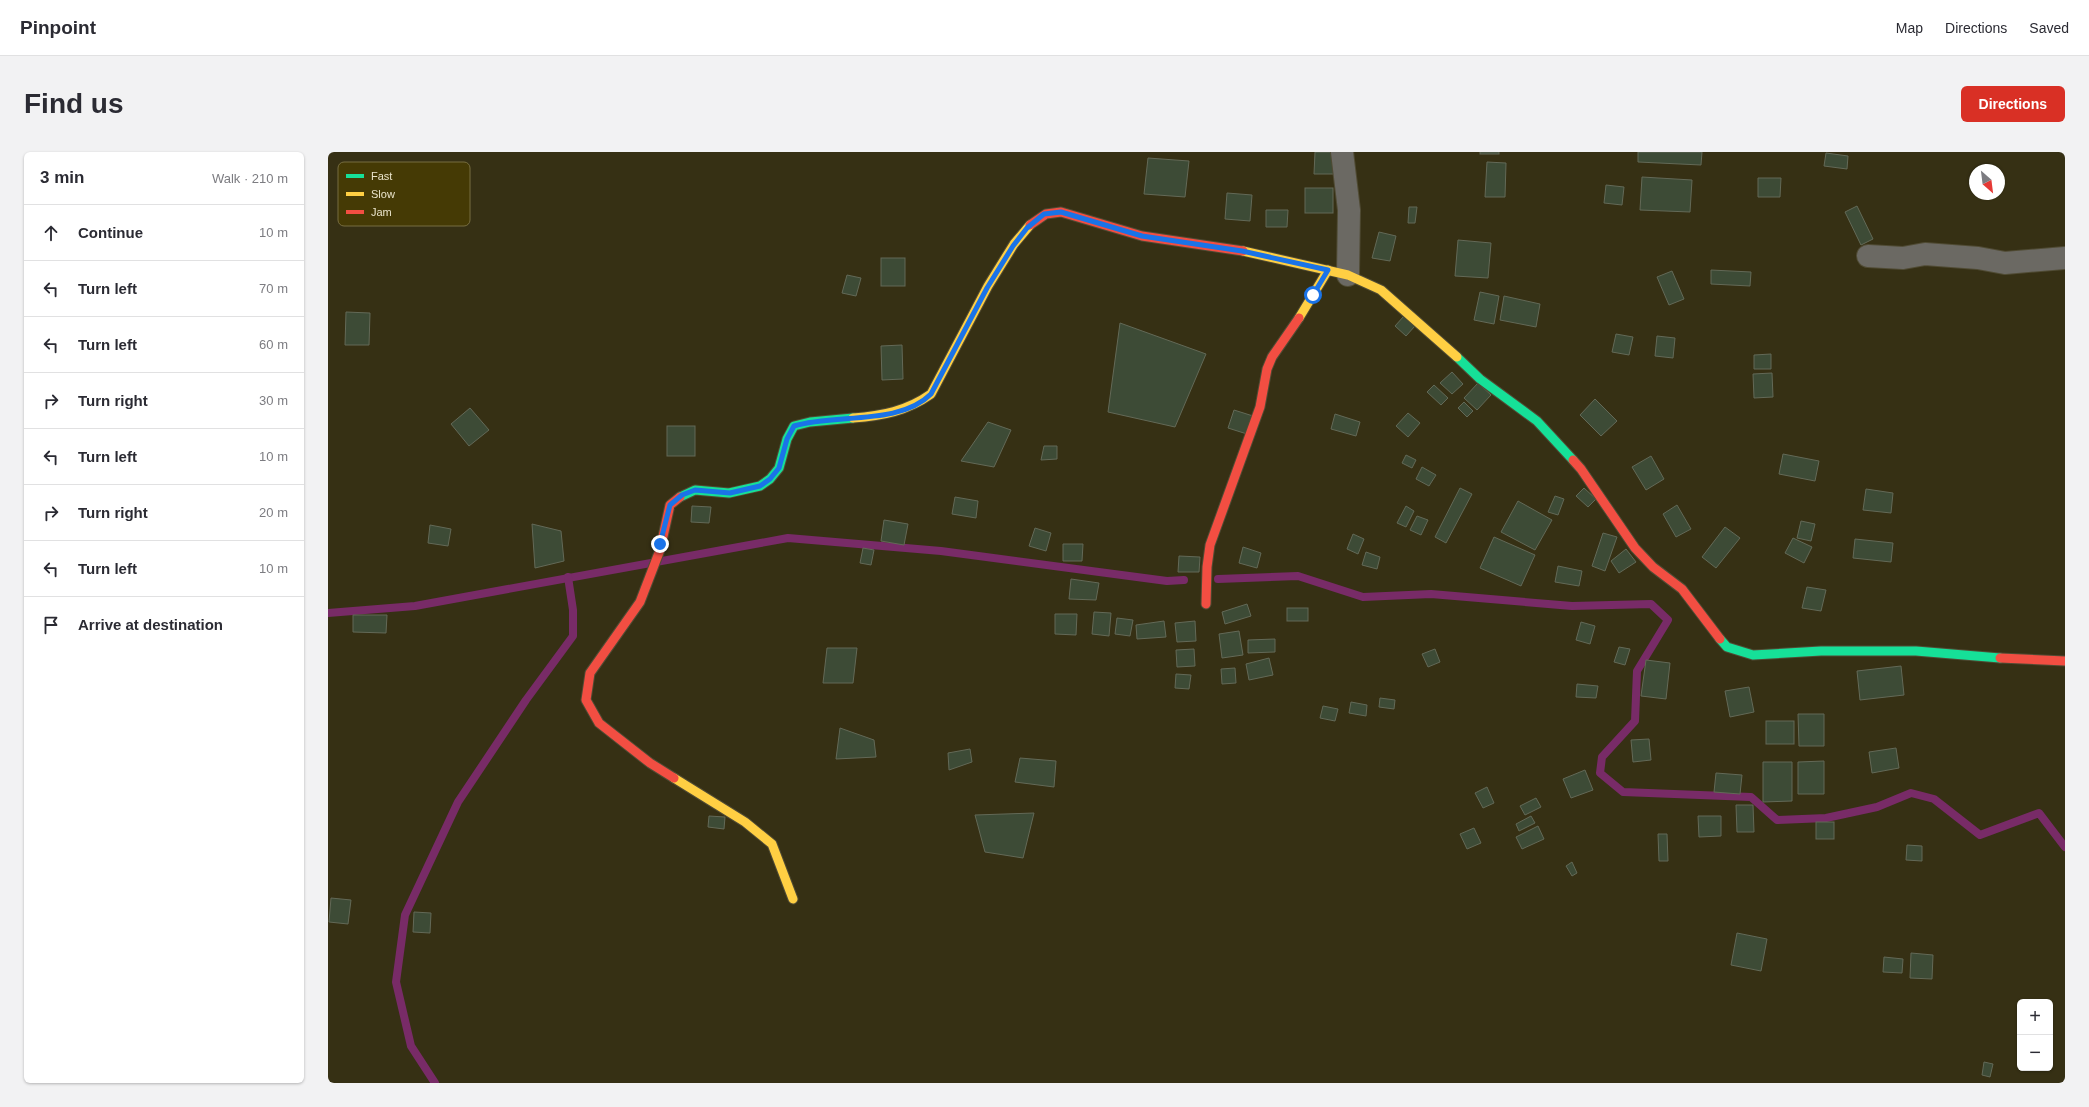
<!DOCTYPE html>
<html lang="en">
<head>
<meta charset="utf-8">
<style>
  :root { --surface:#fff; --page:#f2f2f3; --text:#2b2b33; --muted:#7c7c81; --line:#e1e1e2; --accent:#d93025 }
  body { margin:0; font-family:Helvetica,sans-serif; background:var(--page); color:var(--text) }
  .controls { position:absolute; right:12px; bottom:12px; display:grid; overflow:hidden; border-radius:6px; box-shadow:0 1px 3px #0004 }
  .controls button { width:36px; height:36px; display:grid; place-items:center; padding:0; border:0; border-bottom:1px solid var(--line); background:var(--surface); color:var(--text); font:20px sans-serif }
  .compass { position:absolute; left:1641px; top:12px; width:36px; height:36px; border-radius:50%; background:var(--surface); box-shadow:0 1px 3px #0004; rotate:152deg }
  .stop { position:absolute; width:12px; height:12px; margin:-9px; border:3px solid #1a73e8; border-radius:50%; background:#fff }
  .stop.end { background:#1a73e8; border-color:#fff; box-shadow:0 1px 4px #0008 }
  .list { margin:0; padding:0; list-style:none }
  h2 { display:flex; justify-content:space-between; align-items:center; height:52px; margin:0; padding:0 16px; font-size:17px }
  h2 small { font-size:13px; font-weight:400; color:var(--muted) }
  .list li { display:grid; grid-template-columns:26px 1fr auto; gap:12px; align-items:center; box-sizing:border-box; height:56px; padding:0 16px; border-top:1px solid var(--line) }
  .list b { display:block; font-size:15px; white-space:nowrap }
  .list em { font-size:13px; font-style:normal; color:var(--muted) }
  .icon { flex:none; width:22px; height:22px; fill:none; stroke:currentColor; stroke-width:2; stroke-linecap:round; stroke-linejoin:round }
  .map { position:relative; flex:none; width:1737px; height:931px; overflow:hidden; border-radius:6px }
  header { display:flex; align-items:center; gap:24px; box-sizing:border-box; height:56px; padding:0 20px; background:var(--surface); border-bottom:1px solid var(--line) }
  header strong { font-size:19px }
  nav { display:flex; gap:22px; margin-inline-start:auto; font-size:14px }
  .intro { display:flex; align-items:center; justify-content:space-between; box-sizing:border-box; height:96px; padding:0 24px }
  h1 { margin:0; font-size:28px }
  .button { padding:10px 18px; border-radius:6px; background:var(--accent); color:#fff; font-size:14px; font-weight:700 }
  main { display:flex; gap:24px; padding:0 24px }
  aside { flex:1; background:var(--surface); border-radius:6px; box-shadow:0 1px 3px #0004 }
  .map>svg:first-child { display:block }
</style>
</head>
<body>
<header>
<strong>Pinpoint</strong>
<nav><a>Map</a><a>Directions</a><a>Saved</a></nav>
</header>
<div class="intro"><h1>Find us</h1><a class="button">Directions</a></div>
<main>
<aside>
<h2>3 min<small>Walk · 210 m</small></h2>
<ul class="list">
<li><svg class="icon" aria-label="ahead" viewBox="0 0 24 24"><path d="M12 20V5M6 11l6-6 6 6"/></svg><div><b>Continue</b></div><em>10 m</em></li>
<li><svg class="icon" aria-label="left" viewBox="0 0 24 24"><path d="M17 20v-9H6M10 6l-5 5 5 5"/></svg><div><b>Turn left</b></div><em>70 m</em></li>
<li><svg class="icon" aria-label="left" viewBox="0 0 24 24"><path d="M17 20v-9H6M10 6l-5 5 5 5"/></svg><div><b>Turn left</b></div><em>60 m</em></li>
<li><svg class="icon" aria-label="right" viewBox="0 0 24 24"><path d="M7 20v-9h11M14 6l5 5-5 5"/></svg><div><b>Turn right</b></div><em>30 m</em></li>
<li><svg class="icon" aria-label="left" viewBox="0 0 24 24"><path d="M17 20v-9H6M10 6l-5 5 5 5"/></svg><div><b>Turn left</b></div><em>10 m</em></li>
<li><svg class="icon" aria-label="right" viewBox="0 0 24 24"><path d="M7 20v-9h11M14 6l5 5-5 5"/></svg><div><b>Turn right</b></div><em>20 m</em></li>
<li><svg class="icon" aria-label="left" viewBox="0 0 24 24"><path d="M17 20v-9H6M10 6l-5 5 5 5"/></svg><div><b>Turn left</b></div><em>10 m</em></li>
<li><svg class="icon" aria-label="arrive" viewBox="0 0 24 24"><path d="M6 21V4h12l-3 4 3 4H6"/></svg><div><b>Arrive at destination</b></div></li>
</ul>
</aside>
<div class="map">
<svg width="1737" height="931" viewBox="0 0 1737 931">
  <rect width="100%" height="100%" fill="#363014"/>
  <g fill="none" stroke-linecap="round" stroke-linejoin="round">
    <g stroke="#782b67" stroke-width="8">
      <path d="M890,427L970,424L1035,445L1103,442L1244,454L1323,452L1340,468L1309,519L1307,569L1274,605L1272,621L1295,640L1423,645L1449,668L1498,666L1549,655L1583,641L1606,647L1652,683L1711,661L1737,695"/>
      <path d="M0,461L87,454L460,386L613,399L839,429L856,428"/>
      <path d="M107,931L83,894L68,830L77,763L130,650L198,548L245,484V458L240,425"/>
    </g>
  </g>
  <g fill="#3d4b36" stroke="#636957">
    <path d="M987,0H1012L1011,22H986Z"/>
    <rect x="1152" y="0" width="19" height="2"/>
    <path d="M1310,0H1374L1373,13L1310,10Z"/>
    <path d="M1498,1L1520,4L1519,17L1496,14Z"/>
    <path d="M820,6L861,9L857,45L816,42Z"/>
    <path d="M1159,10L1178,11L1177,45H1157Z"/>
    <path d="M1314,25L1364,28L1362,60L1312,58Z"/>
    <path d="M1430,26H1453L1452,45H1430Z"/>
    <path d="M1278,33L1296,35L1294,53L1276,51Z"/>
    <rect x="977" y="36" width="28" height="25"/>
    <path d="M899,41L924,43L922,69L897,67Z"/>
    <path d="M1529,54L1545,87L1533,93L1517,60Z"/>
    <path d="M1081,55H1089L1087,71H1080Z"/>
    <path d="M938,58H960L959,75H938Z"/>
    <path d="M1051,80L1068,84L1062,109L1044,106Z"/>
    <path d="M1130,88L1163,91L1160,126L1127,124Z"/>
    <rect x="553" y="106" width="24" height="28"/>
    <path d="M1383,118L1423,120L1422,134L1383,132Z"/>
    <path d="M1344,119L1356,147L1341,153L1329,125Z"/>
    <path d="M519,123L533,126L528,144L514,141Z"/>
    <path d="M1152,140L1171,144L1166,172L1146,168Z"/>
    <path d="M1176,144L1212,152L1208,175L1172,168Z"/>
    <path d="M18,160L42,161L41,193H17Z"/>
    <path d="M1076,164L1087,174L1078,184L1067,174Z"/>
    <path d="M792,171L878,202L847,275L780,260Z"/>
    <path d="M1288,182L1305,185L1301,203L1284,200Z"/>
    <path d="M1329,184L1347,186L1345,206L1327,204Z"/>
    <path d="M574,193L575,227L554,228L553,194Z"/>
    <path d="M1443,202V217H1426V203Z"/>
    <path d="M1124,220L1135,232L1124,242L1112,231Z"/>
    <path d="M1444,221L1445,245L1426,246L1425,222Z"/>
    <path d="M1150,231L1163,243L1149,258L1136,246Z"/>
    <path d="M1106,233L1120,246L1113,253L1099,240Z"/>
    <path d="M1267,247L1289,269L1273,284L1252,263Z"/>
    <path d="M1136,250L1145,259L1139,265L1130,256Z"/>
    <path d="M142,256L161,278L141,294L123,272Z"/>
    <path d="M906,258L925,264L919,282L900,276Z"/>
    <path d="M1080,261L1092,271L1080,285L1068,274Z"/>
    <path d="M1007,262L1032,270L1028,284L1003,277Z"/>
    <path d="M660,270L683,278L666,315L633,309Z"/>
    <rect x="339" y="274" width="28" height="30"/>
    <path d="M716,294H729V307L713,308Z"/>
    <path d="M1455,302L1491,309L1487,329L1451,322Z"/>
    <path d="M1078,303L1088,308L1084,316L1074,311Z"/>
    <path d="M1323,304L1336,327L1318,338L1304,315Z"/>
    <path d="M1094,315L1108,323L1101,334L1088,327Z"/>
    <path d="M1132,336L1144,342L1118,391L1107,385Z"/>
    <path d="M1256,336L1268,347L1260,355L1248,344Z"/>
    <path d="M1538,337L1565,341L1563,361L1535,358Z"/>
    <path d="M1227,344L1236,347L1230,363L1220,360Z"/>
    <path d="M627,345L650,349L648,366L624,362Z"/>
    <path d="M1190,349L1224,368L1207,398L1173,380Z"/>
    <path d="M1349,353L1363,377L1348,385L1335,362Z"/>
    <path d="M364,354L383,355L381,371L363,370Z"/>
    <path d="M1078,354L1086,359L1078,375L1069,371Z"/>
    <path d="M1089,364L1100,368L1093,383L1082,378Z"/>
    <path d="M556,368L580,372L576,393L553,389Z"/>
    <path d="M1473,369L1487,372L1483,389L1469,386Z"/>
    <path d="M204,372L233,379L236,409L207,416Z"/>
    <path d="M102,373L123,377L120,394L100,391Z"/>
    <path d="M1397,375L1412,386L1388,416L1374,405Z"/>
    <path d="M707,376L723,381L718,399L701,394Z"/>
    <path d="M1275,381L1289,385L1277,419L1264,414Z"/>
    <path d="M1025,382L1036,387L1030,402L1019,397Z"/>
    <path d="M1166,385L1207,403L1193,434L1152,416Z"/>
    <path d="M1465,386L1484,395L1476,411L1457,401Z"/>
    <path d="M1527,387L1565,391L1563,410L1525,406Z"/>
    <path d="M735,392H755L754,409H735Z"/>
    <path d="M915,395L933,401L929,416L911,411Z"/>
    <path d="M535,396L546,398L543,413L532,411Z"/>
    <path d="M1298,397L1308,410L1291,421L1283,409Z"/>
    <path d="M1038,400L1052,405L1049,417L1034,413Z"/>
    <path d="M851,404L872,405L871,420H850Z"/>
    <path d="M1230,414L1254,419L1251,434L1227,430Z"/>
    <path d="M743,427L771,431L768,448L741,447Z"/>
    <path d="M1479,435L1498,438L1493,459L1474,456Z"/>
    <path d="M919,452L923,464L897,472L894,460Z"/>
    <rect x="959" y="456" width="21" height="13"/>
    <path d="M766,460L783,461L781,484L764,482Z"/>
    <path d="M727,462H749L748,483L727,482Z"/>
    <path d="M25,463H59L58,481L25,480Z"/>
    <path d="M789,466L805,468L802,484L787,482Z"/>
    <path d="M836,469L838,485L809,487L808,473Z"/>
    <path d="M867,469L868,489L849,490L847,471Z"/>
    <path d="M1253,470L1267,474L1262,492L1248,488Z"/>
    <path d="M911,479L915,503L894,506L891,482Z"/>
    <path d="M947,487V500L920,501V488Z"/>
    <path d="M1291,495L1302,497L1297,513L1286,510Z"/>
    <path d="M499,496H529L525,531H495Z"/>
    <path d="M866,497L867,514L849,515L848,498Z"/>
    <path d="M1107,497L1112,510L1100,515L1094,502Z"/>
    <path d="M941,506L945,523L921,528L918,512Z"/>
    <path d="M1318,508L1342,511L1338,547L1313,544Z"/>
    <path d="M1573,514L1576,543L1532,548L1529,519Z"/>
    <path d="M907,516L908,531L894,532L893,517Z"/>
    <path d="M848,522L863,523L861,537L847,536Z"/>
    <path d="M1249,532L1270,534L1268,546L1248,545Z"/>
    <path d="M1421,535L1426,560L1402,565L1397,539Z"/>
    <path d="M1052,546L1067,548L1066,557L1051,555Z"/>
    <path d="M1023,550L1039,553L1038,564L1021,561Z"/>
    <path d="M995,554L1010,557L1007,569L992,566Z"/>
    <path d="M1470,562H1496V594H1471Z"/>
    <rect x="1438" y="569" width="28" height="23"/>
    <path d="M512,576L546,588L548,605L508,607Z"/>
    <path d="M1321,587L1323,608L1305,610L1303,588Z"/>
    <path d="M1568,596L1571,616L1544,621L1541,600Z"/>
    <path d="M642,597L644,610L621,618L620,601Z"/>
    <path d="M692,606L728,609L726,635L687,630Z"/>
    <path d="M1496,609V642H1470V610Z"/>
    <path d="M1435,610H1464V649L1435,650Z"/>
    <path d="M1257,618L1265,638L1243,646L1235,627Z"/>
    <path d="M1388,621L1414,623L1412,642L1386,640Z"/>
    <path d="M1159,635L1166,651L1155,656L1147,641Z"/>
    <path d="M1208,646L1213,655L1197,663L1192,654Z"/>
    <path d="M1408,653H1425L1426,680H1409Z"/>
    <path d="M706,661L695,706L657,700L647,663Z"/>
    <path d="M381,664L397,665L396,677L380,675Z"/>
    <path d="M1203,664L1207,671L1191,679L1188,672Z"/>
    <path d="M1370,664H1393V684L1371,685Z"/>
    <rect x="1488" y="670" width="18" height="17"/>
    <path d="M1210,674L1216,687L1194,697L1188,685Z"/>
    <path d="M1146,676L1153,691L1139,697L1132,682Z"/>
    <path d="M1330,682H1339L1340,709H1331Z"/>
    <path d="M1579,693L1594,694V709L1578,708Z"/>
    <path d="M1244,710L1249,721L1244,724L1238,714Z"/>
    <path d="M3,746L23,748L20,772L1,770Z"/>
    <path d="M86,760L103,761L102,781L85,780Z"/>
    <path d="M1409,781L1439,787L1433,819L1403,813Z"/>
    <path d="M1583,801L1605,803L1604,827L1582,826Z"/>
    <path d="M1556,805L1575,807L1574,821L1555,820Z"/>
    <path d="M1656,910L1665,912L1662,925L1654,923Z"/>
  </g>
  <g fill="none" stroke-linecap="round" stroke-linejoin="round">
    <defs>
      <g id="street">
        <path d="M1014,0L1021,58L1020,123"/>
        <path d="M1540,104L1575,106L1597,102L1650,106L1677,111L1737,106"/>
      </g>
      <g id="fast">
        <path d="M1129,205L1152,227L1209,269L1245,308"/>
        <path d="M352,345L367,338L401,341L432,334L442,327L451,316L459,287L466,274L482,270L525,266"/>
        <path d="M1392,487L1399,495L1425,503L1493,499H1588L1672,506"/>
      </g>
      <g id="slow">
        <path d="M915,99L1020,123L1053,138L1129,205"/>
        <path d="M971,166L1000,118"/>
        <path d="M525,266C554,264 579,259 603,242L660,134L686,92L702,73"/>
        <path d="M346,626L417,670L444,692L465,747"/>
      </g>
      <g id="jam">
        <path d="M702,73L718,62L733,60L814,84L915,99"/>
        <path d="M1245,308L1253,317L1307,396L1325,415L1354,437L1392,487"/>
        <path d="M878,452L879,415L882,393L932,255L939,217L944,205L971,166"/>
        <path d="M1672,506L1737,509"/>
        <path d="M346,626L322,611L271,571L258,548L262,521L312,450L332,398L342,353L352,345"/>
      </g>
    </defs>
    <use href="#street" stroke="#504b34" stroke-width="24"/>
    <use href="#fast" stroke="#504b34" stroke-width="11"/>
    <use href="#slow" stroke="#504b34" stroke-width="11"/>
    <use href="#jam" stroke="#504b34" stroke-width="11"/>
    <use href="#street" stroke="#6b6963" stroke-width="22"/>
    <use href="#fast" stroke="#16e098" stroke-width="9"/>
    <use href="#slow" stroke="#ffcf43" stroke-width="9"/>
    <use href="#jam" stroke="#f24e42" stroke-width="9"/>
  </g>
  <g fill="none" stroke-linecap="round" stroke-linejoin="round">
    <path stroke="#1a73e8" stroke-width="5" d="M332,392L342,353L354,343L367,338L402,341L432,334L442,327L451,316L459,287L466,274C507,261 571,274 603,242L659,136L685,94L699,76L716,62L733,60L814,84L914,99L1000,118L985,143"/>
  </g>
  <rect x="10" y="10" width="132" height="64" rx="6" fill="#453a05" stroke="#776d40" stroke-width="1"/>
  <rect x="18" y="22" width="18" height="4" fill="#16e098"/>
  <rect x="18" y="40" width="18" height="4" fill="#ffcf43"/>
  <rect x="18" y="58" width="18" height="4" fill="#f24e42"/>
  <g font-size="11" fill="#eae4cb">
    <text x="43" y="28">Fast</text>
    <text x="43" y="46">Slow</text>
    <text x="43" y="64">Jam</text>
  </g>
</svg>
<div class="controls">
<button>+</button>
<button>−</button>
</div>
<svg class="compass" viewBox="-18 -18 36 36"><path d="M0-13l5 13h-10z" fill="#e53935"/><path d="M0 13l5-13h-10z" fill="#7c7c81"/></svg>
<div class="stop" style="left:985px;top:143px"></div>
<div class="stop end" style="left:332px;top:392px"></div>
</div>
</main>
</body>
</html>
